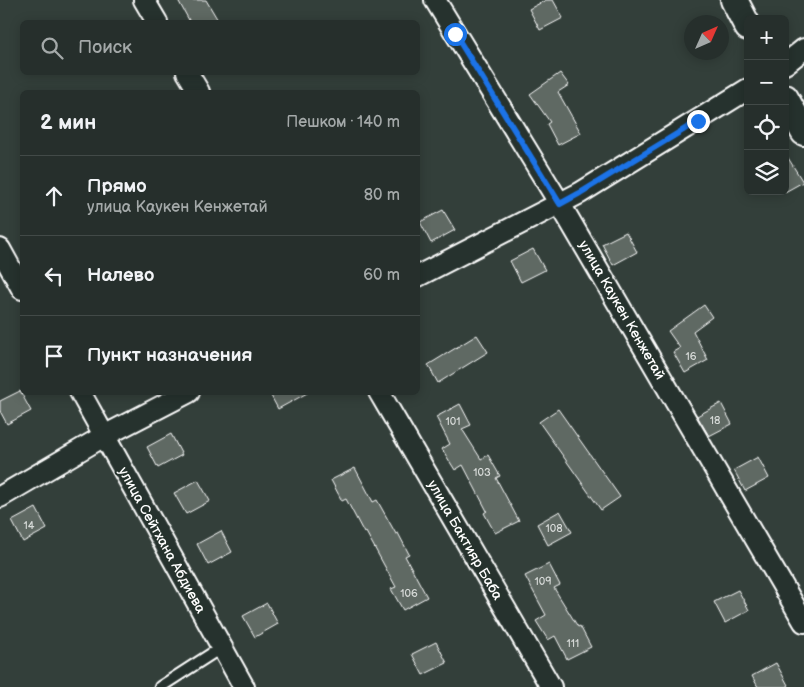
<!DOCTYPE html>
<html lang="ru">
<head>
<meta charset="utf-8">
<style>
  :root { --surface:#262f2c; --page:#323b38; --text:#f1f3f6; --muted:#a4a9a9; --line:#424a48 }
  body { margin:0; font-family:"Balsamiq Sans",sans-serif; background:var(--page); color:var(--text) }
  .controls { position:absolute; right:15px; top:15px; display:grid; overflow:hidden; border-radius:8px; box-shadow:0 2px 12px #0003 }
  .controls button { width:45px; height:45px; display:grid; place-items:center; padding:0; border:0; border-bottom:1px solid var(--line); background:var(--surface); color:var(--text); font:25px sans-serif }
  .compass { position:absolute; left:684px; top:15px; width:45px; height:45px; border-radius:50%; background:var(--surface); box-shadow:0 2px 12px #0003; rotate:45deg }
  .stop { position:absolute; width:15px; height:15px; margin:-11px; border:4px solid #1a73e8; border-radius:50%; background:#fff }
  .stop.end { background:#1a73e8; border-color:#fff; box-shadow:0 1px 5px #0008 }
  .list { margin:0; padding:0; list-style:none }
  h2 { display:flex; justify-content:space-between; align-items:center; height:65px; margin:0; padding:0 20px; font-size:21px }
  h2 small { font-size:16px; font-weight:400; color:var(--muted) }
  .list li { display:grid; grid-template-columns:32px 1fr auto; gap:15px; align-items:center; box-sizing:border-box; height:80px; padding:0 20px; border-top:1px solid var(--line) }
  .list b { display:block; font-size:19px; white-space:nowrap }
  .list p { margin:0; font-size:16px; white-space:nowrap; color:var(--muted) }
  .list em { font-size:16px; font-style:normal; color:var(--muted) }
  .icon { flex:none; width:28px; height:28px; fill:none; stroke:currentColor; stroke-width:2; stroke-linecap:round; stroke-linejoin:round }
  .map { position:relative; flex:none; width:804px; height:687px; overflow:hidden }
  .search { position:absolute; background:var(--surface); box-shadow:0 2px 12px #0003; left:20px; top:20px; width:400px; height:55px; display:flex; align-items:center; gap:12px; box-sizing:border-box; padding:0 18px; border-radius:8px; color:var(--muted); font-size:19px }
  .panel { position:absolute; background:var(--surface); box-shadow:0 2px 12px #0003; left:20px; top:90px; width:400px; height:305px; border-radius:8px }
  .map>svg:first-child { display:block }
</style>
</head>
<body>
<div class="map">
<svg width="804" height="687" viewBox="0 0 804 687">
  <rect width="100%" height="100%" fill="#333f3a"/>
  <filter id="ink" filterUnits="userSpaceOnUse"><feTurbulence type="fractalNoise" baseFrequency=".02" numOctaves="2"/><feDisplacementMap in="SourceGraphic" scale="10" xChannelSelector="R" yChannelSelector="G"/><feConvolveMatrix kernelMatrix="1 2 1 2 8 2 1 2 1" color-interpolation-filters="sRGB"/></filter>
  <g filter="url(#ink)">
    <g fill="#5f6964" stroke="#fff">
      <path d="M178,0H206L219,22H190Z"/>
      <path d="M546,0H553L563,18L540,30L529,9Z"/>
      <path d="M560,73L569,85L558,92L581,133L558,145L547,124L550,122L530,94Z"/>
      <path d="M785,153L803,182L785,192Z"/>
      <path d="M443,210L455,230L431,243L420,222Z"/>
      <path d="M626,232L637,252L613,265L602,244Z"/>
      <path d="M533,249L545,270L521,282L510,261Z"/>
      <path d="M704,305L712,317L693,331L708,360L685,373L673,352L680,348L668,331Z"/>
      <path d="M477,335L488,352L438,383L428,365Z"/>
      <path d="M20,391L31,411L7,424L0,411V401Z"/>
      <path d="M269,392H309L278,409Z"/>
      <path d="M721,403L732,424L709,436L697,416Z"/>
      <path d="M460,404L471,425L462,429L481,459L488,455L500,476L496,478L519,521L495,533L484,513L487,511L463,465L455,470L442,449L450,444L436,417Z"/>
      <path d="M558,409L620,497L601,510L539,422Z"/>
      <path d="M171,434L182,455L158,468L147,447Z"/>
      <path d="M758,457L769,478L745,491L734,470Z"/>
      <path d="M355,468L373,502L377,500L396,534L398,533L409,554L405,556L427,597L403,610L391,589L396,587L366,532L364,533L346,499L342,501L331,480Z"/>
      <path d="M198,480L210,501L186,514L174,493Z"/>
      <path d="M36,508L47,529L23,542L12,521Z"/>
      <path d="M560,511L572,532L548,545L537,524Z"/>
      <path d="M221,531L232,552L208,565L197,544Z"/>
      <path d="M549,564L560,585L554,588L578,627L580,626L591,647L567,659L555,636L548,640L536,621L546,615L525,576Z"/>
      <path d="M738,590L749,610L725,623L714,602Z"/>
      <path d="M267,603L278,624L255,637L243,616Z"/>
      <path d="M436,642L447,663L423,675L412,654Z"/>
      <path d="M776,663L789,687H758L752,676Z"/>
    </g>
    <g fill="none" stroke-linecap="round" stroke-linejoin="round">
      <defs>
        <path id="service" d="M160,687L222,647"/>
        <g id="minor">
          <path d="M144,0L157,22"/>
          <path d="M435,0L560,204L804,622"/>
          <path d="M785,64L804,49"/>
          <path d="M187,72L199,92"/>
          <path d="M0,249L22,289"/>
          <path d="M418,276L580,193L748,89"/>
          <path d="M80,392L244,687"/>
          <path d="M379,392L551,687"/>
          <path d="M0,497L104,436L189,392"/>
        </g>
        <g id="tertiary">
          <path d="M734,0L748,27"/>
          <path d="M785,98L804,132"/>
        </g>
      </defs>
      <use href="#service" stroke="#fff" stroke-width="14"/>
      <use href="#minor" stroke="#fff" stroke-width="24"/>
      <use href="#tertiary" stroke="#fff" stroke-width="30"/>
      <use href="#service" stroke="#26332d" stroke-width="10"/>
      <use href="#minor" stroke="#26332d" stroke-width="20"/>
      <use href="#tertiary" stroke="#26332d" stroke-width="26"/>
    </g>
  </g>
  <g fill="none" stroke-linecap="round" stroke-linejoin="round" filter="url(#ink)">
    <path stroke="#1a73e8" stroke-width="6" d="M455,34L560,204L580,193L698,121"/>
  </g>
  <g text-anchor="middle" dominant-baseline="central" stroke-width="4" stroke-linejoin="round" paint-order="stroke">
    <g font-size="11" fill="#d7dad8">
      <text x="691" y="356">16</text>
      <text x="715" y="420">18</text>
      <text x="453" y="421">101</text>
      <text x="482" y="472">103</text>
      <text x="29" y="525">14</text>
      <text x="554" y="528">108</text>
      <text x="543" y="581">109</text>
      <text x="409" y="593">106</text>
      <text x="573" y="643">111</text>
    </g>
    <g font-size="14" fill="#fff" stroke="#26332d">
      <text transform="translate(622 310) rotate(60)">улица Каукен Кенжетай</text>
      <text transform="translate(162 540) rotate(61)">улица Сейтхана Абдиева</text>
      <text transform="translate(465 540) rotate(60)">улица Бактияр Баба</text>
    </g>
  </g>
</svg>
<div class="controls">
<button>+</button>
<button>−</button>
<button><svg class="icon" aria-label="locate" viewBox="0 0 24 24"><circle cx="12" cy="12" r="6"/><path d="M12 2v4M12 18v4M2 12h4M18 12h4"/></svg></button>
<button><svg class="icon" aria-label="layers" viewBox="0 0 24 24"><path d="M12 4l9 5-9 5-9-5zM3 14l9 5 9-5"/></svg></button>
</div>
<svg class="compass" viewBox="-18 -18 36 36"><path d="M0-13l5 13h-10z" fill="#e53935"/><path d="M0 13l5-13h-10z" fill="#a4a9a9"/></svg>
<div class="stop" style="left:455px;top:34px"></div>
<div class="stop end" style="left:698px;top:121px"></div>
<div class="search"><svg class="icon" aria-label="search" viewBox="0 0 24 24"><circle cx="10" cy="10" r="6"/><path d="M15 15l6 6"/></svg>Поиск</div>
<section class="panel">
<h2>2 мин<small>Пешком · 140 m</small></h2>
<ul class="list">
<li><svg class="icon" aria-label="ahead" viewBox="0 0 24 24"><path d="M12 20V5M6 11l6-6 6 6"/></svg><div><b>Прямо</b><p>улица Каукен Кенжетай</p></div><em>80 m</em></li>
<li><svg class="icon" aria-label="left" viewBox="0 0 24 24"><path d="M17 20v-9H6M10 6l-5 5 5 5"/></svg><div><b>Налево</b></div><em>60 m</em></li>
<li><svg class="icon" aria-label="arrive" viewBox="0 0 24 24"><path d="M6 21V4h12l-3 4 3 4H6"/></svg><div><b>Пункт назначения</b></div></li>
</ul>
</section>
</div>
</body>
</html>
